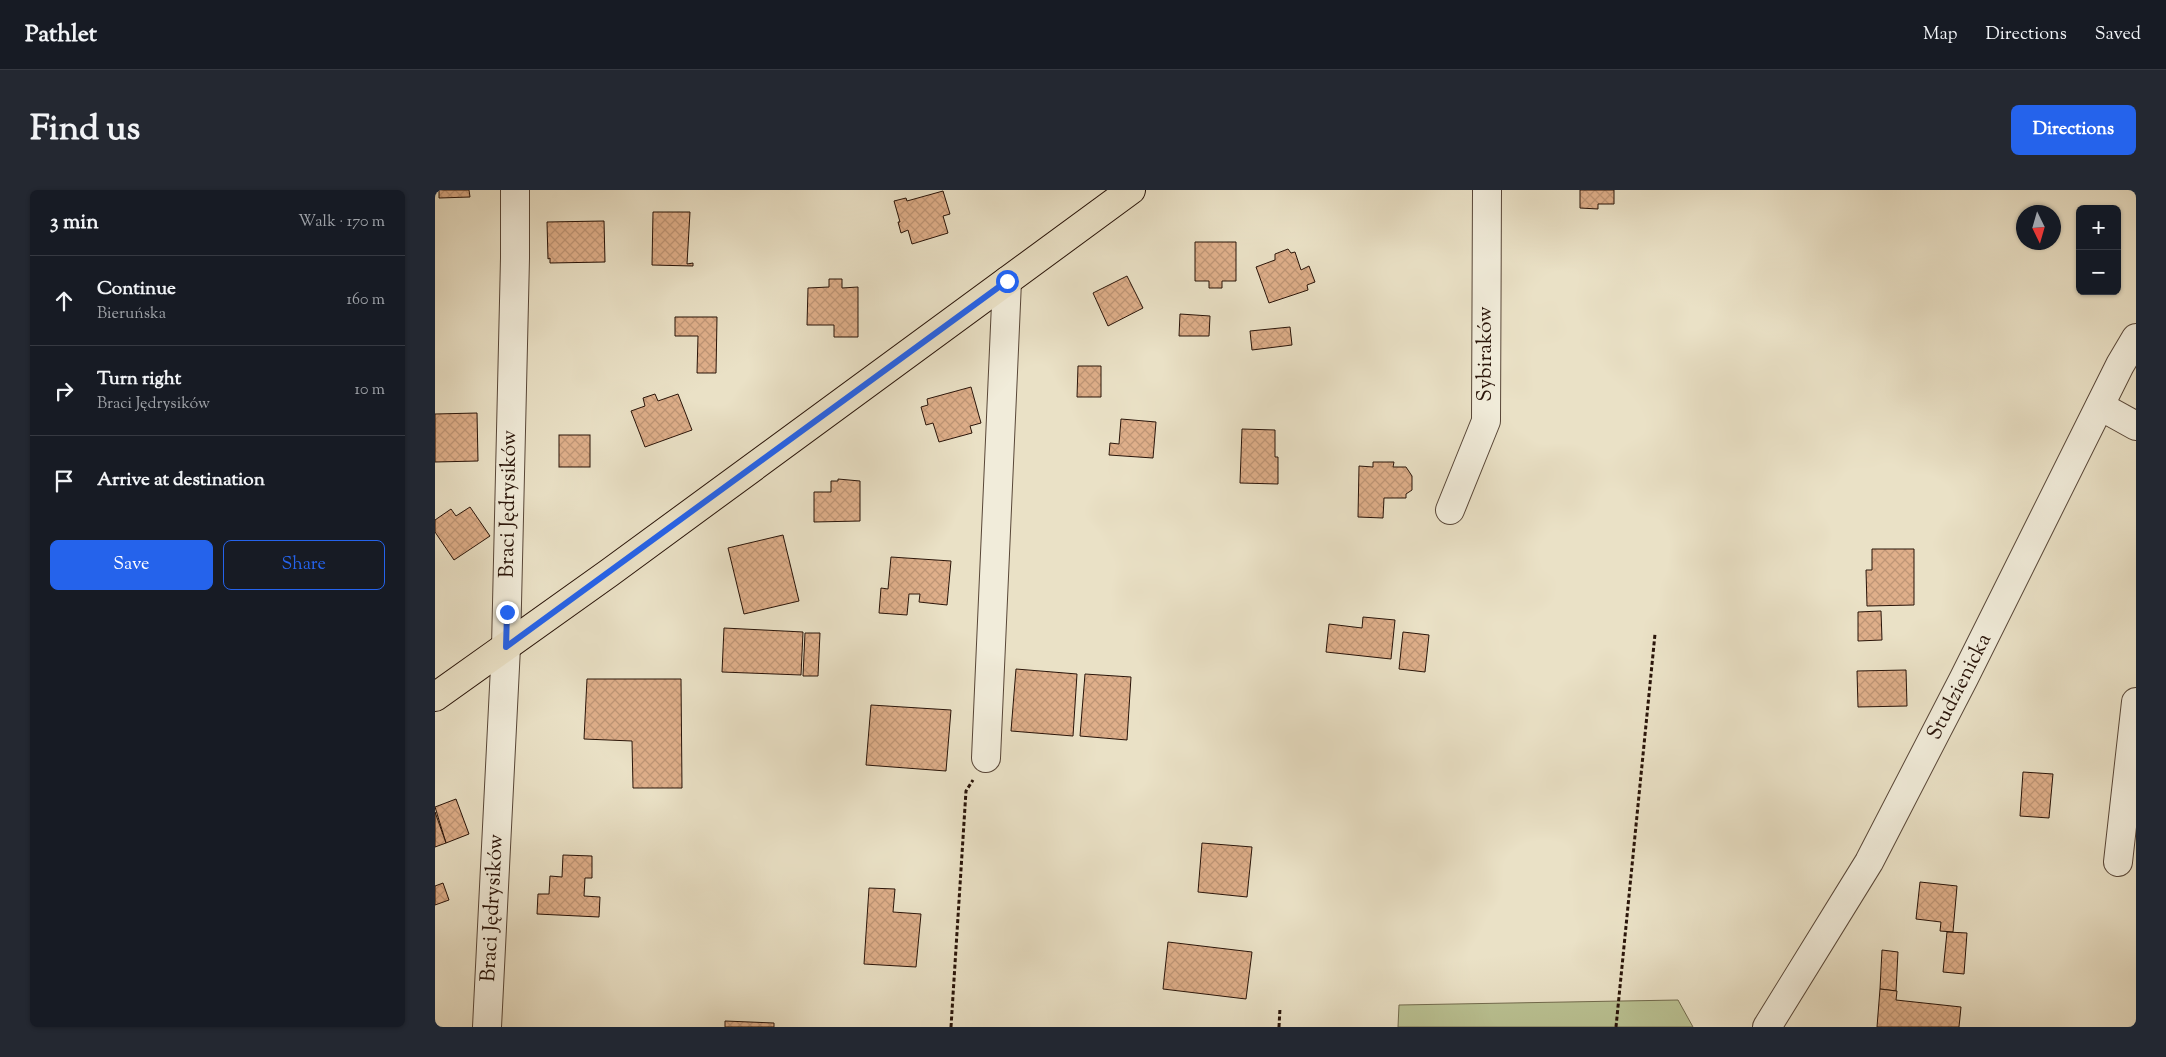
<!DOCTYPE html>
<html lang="en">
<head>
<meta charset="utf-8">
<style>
  :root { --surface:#171b24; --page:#242831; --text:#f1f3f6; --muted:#9ea1a6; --line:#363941; --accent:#2563eb }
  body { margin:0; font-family:"Sorts Mill Goudy",serif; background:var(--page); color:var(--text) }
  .controls { position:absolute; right:15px; top:15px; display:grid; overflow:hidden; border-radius:8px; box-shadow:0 1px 4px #0004 }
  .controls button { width:45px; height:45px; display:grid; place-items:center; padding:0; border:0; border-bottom:1px solid var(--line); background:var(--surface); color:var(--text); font:25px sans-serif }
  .compass { position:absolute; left:1581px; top:15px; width:45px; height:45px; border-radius:50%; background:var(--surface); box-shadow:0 1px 4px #0004; rotate:175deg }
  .stop { position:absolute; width:15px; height:15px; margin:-11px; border:4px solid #2563eb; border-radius:50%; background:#fff }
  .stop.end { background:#2563eb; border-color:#fff; box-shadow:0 1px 5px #0008 }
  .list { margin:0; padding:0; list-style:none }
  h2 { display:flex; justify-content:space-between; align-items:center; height:65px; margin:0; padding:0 20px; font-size:21px }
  h2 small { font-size:16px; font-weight:400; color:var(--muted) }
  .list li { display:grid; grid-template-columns:32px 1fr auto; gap:15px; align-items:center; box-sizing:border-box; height:90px; padding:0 20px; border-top:1px solid var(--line) }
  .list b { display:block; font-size:19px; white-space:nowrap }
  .list p { margin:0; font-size:16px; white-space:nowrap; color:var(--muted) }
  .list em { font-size:16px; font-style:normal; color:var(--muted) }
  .actions { display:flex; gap:10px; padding:15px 20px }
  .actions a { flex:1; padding:11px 0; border:1px solid var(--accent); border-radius:8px; text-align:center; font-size:18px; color:var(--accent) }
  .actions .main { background:var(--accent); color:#fff }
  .icon { flex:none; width:28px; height:28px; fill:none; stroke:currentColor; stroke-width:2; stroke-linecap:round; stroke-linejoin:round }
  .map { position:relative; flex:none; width:1701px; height:837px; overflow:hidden; border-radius:8px }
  header { display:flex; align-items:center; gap:30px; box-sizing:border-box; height:70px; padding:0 25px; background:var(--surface); border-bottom:1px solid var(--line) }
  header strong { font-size:24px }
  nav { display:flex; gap:28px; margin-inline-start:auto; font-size:18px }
  .intro { display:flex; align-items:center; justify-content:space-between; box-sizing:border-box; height:120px; padding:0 30px }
  h1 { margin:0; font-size:35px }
  .button { padding:12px 22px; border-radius:8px; background:var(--accent); color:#fff; font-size:18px; font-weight:700 }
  main { display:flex; gap:30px; padding:0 30px }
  aside { flex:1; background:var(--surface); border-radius:8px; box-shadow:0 1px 4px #0004 }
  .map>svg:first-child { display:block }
</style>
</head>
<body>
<header>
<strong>Pathlet</strong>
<nav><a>Map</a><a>Directions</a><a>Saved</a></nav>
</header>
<div class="intro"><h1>Find us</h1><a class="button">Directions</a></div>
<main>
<aside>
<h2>3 min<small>Walk · 170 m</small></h2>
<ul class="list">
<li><svg class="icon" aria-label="ahead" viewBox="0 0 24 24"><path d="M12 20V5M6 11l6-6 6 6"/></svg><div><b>Continue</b><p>Bieruńska</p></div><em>160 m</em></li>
<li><svg class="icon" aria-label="right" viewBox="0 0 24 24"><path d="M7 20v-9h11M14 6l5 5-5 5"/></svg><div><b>Turn right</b><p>Braci Jędrysików</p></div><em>10 m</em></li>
<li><svg class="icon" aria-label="arrive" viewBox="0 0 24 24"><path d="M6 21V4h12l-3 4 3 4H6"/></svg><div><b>Arrive at destination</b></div></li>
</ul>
<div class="actions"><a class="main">Save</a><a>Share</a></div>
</aside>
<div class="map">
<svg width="1701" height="837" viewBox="0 0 1701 837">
  <defs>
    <pattern id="building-cross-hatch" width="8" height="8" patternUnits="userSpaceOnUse" patternTransform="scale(1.25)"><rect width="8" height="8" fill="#dfaf8a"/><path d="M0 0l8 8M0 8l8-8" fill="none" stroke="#bf9676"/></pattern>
  </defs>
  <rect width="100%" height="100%" fill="#eae1c6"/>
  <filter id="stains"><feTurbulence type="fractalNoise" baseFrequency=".004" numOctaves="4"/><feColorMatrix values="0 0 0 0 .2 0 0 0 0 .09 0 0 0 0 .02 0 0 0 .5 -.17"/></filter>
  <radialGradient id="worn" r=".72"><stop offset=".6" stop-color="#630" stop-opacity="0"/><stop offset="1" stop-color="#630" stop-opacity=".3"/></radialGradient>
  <path fill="#bac293" stroke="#726b4e" d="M1243,810L1258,837H963L964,815Z"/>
  <g fill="url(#building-cross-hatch)" stroke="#291409">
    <path d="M4,0H34L35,7L4,8Z"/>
    <path d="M1145,0H1179V14H1163V19L1145,18Z"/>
    <path d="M508,1L515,24L508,26L513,43L477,54L473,40L466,43L463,32H465L459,11L471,8L472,11Z"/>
    <path d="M218,22H255L252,74L258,73V76L217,75Z"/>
    <path d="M169,31L170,72L115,73V68L113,69L112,32Z"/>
    <path d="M760,52H801V91H787V98H774V91H760Z"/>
    <path d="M853,59L856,63L860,62L866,80L874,76L880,92L872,95L873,100L834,113L821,77L840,70V64Z"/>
    <path d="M692,86L708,118L673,136L658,103Z"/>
    <path d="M394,89H407V98L423,97V147H399V135H372L373,98L394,97Z"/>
    <path d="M745,124L775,126L774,146H744Z"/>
    <path d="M240,127H282L281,183H262L263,146H240Z"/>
    <path d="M855,137L857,155L817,160L815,141Z"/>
    <path d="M643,176H666V207H642Z"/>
    <path d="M536,197L546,233L535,236L537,243L504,252L498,233L491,235L486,217L493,215L492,209Z"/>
    <path d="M220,204L223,211L243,204L257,240L210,257L196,221L210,216L208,208Z"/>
    <path d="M42,223L43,271L0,272V224Z"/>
    <path d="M686,229L721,232L718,268L674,265L675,253L684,254Z"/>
    <path d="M807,239L840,240V267H843V294L805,293Z"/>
    <rect x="124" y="245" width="31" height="32"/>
    <path d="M938,272H959L958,277H971L977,286V300L971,304V308H949L948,328L923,327L924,276L938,277Z"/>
    <path d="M403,289L425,291V331L379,332V302H396V291H403Z"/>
    <path d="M35,317L55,346L19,370L0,342V330L16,319L21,326Z"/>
    <path d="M348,345L364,411L309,424L293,358Z"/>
    <path d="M1437,359H1479V415L1432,416L1431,380H1437Z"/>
    <path d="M456,367L516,371L512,415L484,412L485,404H474L472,425L444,423L446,398L453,399Z"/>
    <path d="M1446,421L1447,450L1423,451V422Z"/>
    <path d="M928,427L960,430L956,469L891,462L894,434L927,438Z"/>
    <path d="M289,438L368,442L366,485L287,482Z"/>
    <path d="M968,442L994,445L990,482L964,479Z"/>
    <path d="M370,443H385L383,486H368Z"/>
    <path d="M581,479L642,484L638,546L576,541Z"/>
    <path d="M1471,480L1472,516L1423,517L1422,481Z"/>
    <path d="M650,484L696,487L692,550L645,546Z"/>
    <path d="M152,489H246L247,598H198L197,551L149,549Z"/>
    <path d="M436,515L516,520L511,581L431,575Z"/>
    <path d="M1588,582L1618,584L1614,628L1585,626Z"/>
    <path d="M21,609L34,644L11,653L0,617Z"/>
    <path d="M0,622L11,653L0,657Z"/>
    <path d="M767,653L817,657L812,707L763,702Z"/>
    <path d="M128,665L157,666V688H150L149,706L165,707L164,727L102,724L103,704H114L115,686L127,687Z"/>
    <path d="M1485,692L1522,696L1518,742L1505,741L1506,732L1481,729Z"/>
    <path d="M8,693L14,710L0,715V696Z"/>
    <path d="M434,698L460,699L458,722L486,724L481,777L429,774Z"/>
    <path d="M1512,742L1532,743L1529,784L1508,782Z"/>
    <path d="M733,752L817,762L811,809L728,799Z"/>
    <path d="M1447,760L1463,762L1461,801L1445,799Z"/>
    <path d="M1445,799L1462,801L1461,810L1526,817L1524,837H1442Z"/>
    <path d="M290,831L339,833V837H290Z"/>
  </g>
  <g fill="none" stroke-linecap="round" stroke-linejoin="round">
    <defs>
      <g id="minor">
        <path d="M1665,216L1701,236"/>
        <path d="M1015,320L1051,231L1052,0"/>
        <path d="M551,568L572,91"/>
        <path d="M1683,672L1701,512"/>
        <path d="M52,837L71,457L80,68V0"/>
        <path d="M1332,837L1434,672L1529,488L1685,175L1701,148"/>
      </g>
      <path id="major" d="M0,507L174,383L696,0"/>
    </defs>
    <use href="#minor" stroke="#594738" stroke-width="30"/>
    <use href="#major" stroke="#291409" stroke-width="30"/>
    <g stroke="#291409" stroke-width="3" stroke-dasharray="4 2.5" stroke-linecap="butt">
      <path d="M516,837L531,601L538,590"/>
      <path d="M844,837L845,818"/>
      <path d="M1181,837L1220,444"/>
    </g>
    <use href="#minor" stroke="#f1ecda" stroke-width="28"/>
    <use href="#major" stroke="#eae1c6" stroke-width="28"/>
  </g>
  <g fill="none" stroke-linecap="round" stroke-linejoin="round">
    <path stroke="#2563eb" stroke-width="6" d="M72,422L71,457L572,91"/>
  </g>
  <g text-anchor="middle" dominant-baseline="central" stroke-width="4.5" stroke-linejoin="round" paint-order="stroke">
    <g font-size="21" fill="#291409" stroke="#f1ecda">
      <text transform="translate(1051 164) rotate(-90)">Sybiraków</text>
      <text transform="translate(74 314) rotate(-89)">Braci Jędrysików</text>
      <text transform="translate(1525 497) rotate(-63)">Studzienicka</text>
      <text transform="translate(58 718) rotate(-87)">Braci Jędrysików</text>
    </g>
  </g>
  <rect width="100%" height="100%" filter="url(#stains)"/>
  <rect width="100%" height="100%" fill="url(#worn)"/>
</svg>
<div class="controls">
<button>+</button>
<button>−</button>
</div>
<svg class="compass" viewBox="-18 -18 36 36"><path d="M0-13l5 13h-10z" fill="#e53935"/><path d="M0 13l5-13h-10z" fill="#9ea1a6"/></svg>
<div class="stop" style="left:572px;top:91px"></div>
<div class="stop end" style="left:72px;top:422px"></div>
</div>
</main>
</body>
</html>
